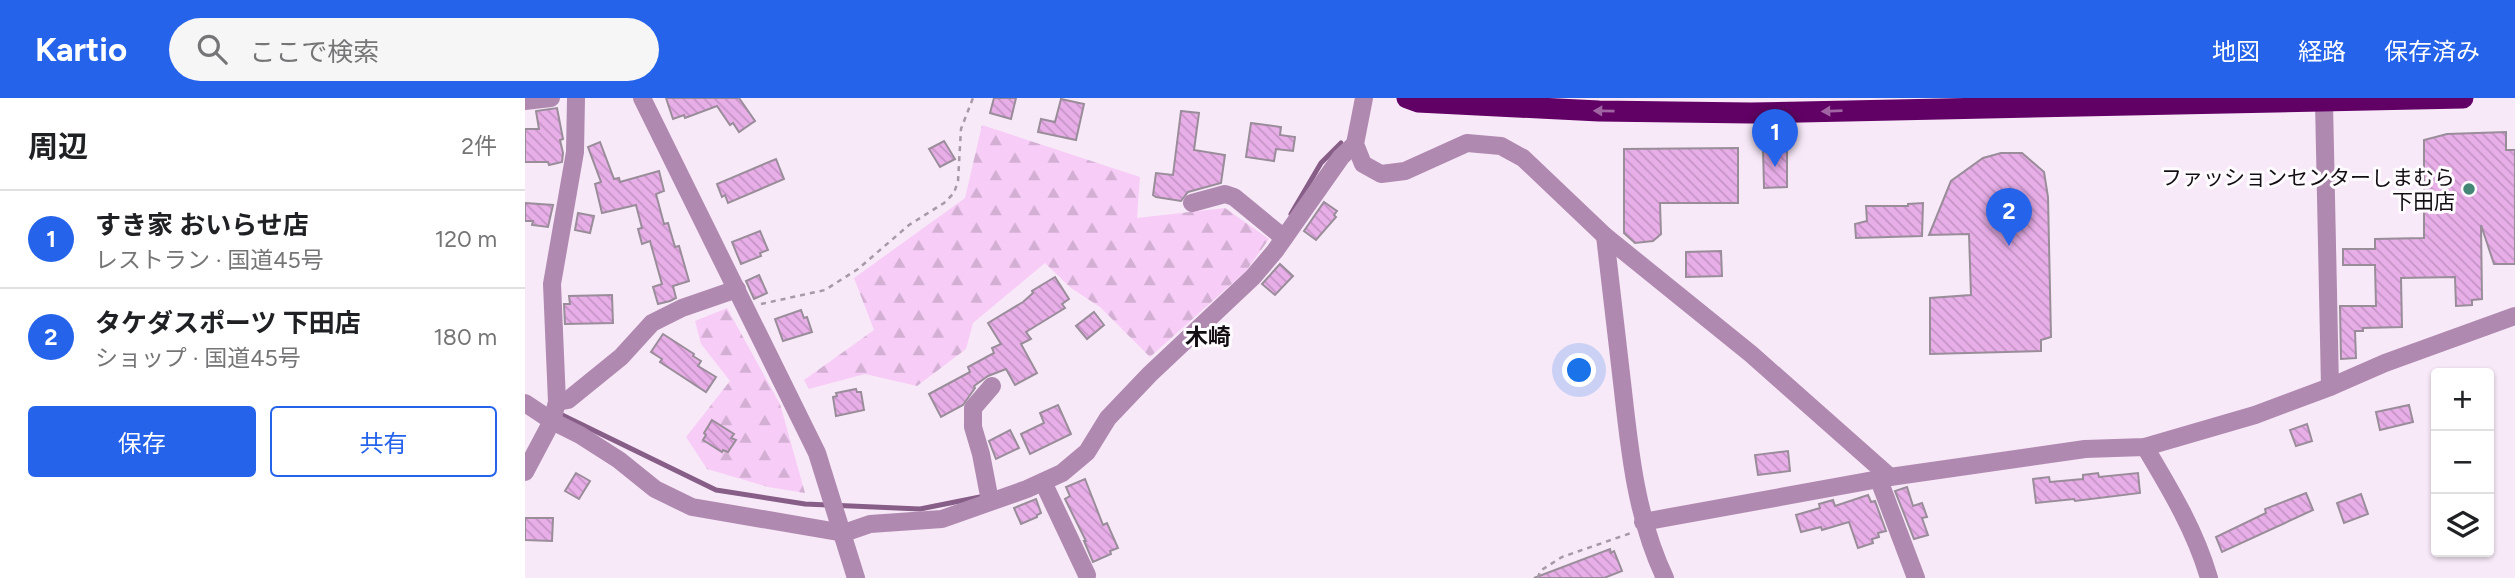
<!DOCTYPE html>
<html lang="ja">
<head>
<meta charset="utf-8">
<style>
  :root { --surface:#fff; --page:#f6f6f6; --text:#202124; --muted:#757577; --line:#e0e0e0; --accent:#2563eb }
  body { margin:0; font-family:Figtree,"Noto Sans JP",sans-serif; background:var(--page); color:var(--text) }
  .controls { position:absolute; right:21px; bottom:21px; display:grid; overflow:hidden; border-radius:7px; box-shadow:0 2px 5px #0004 }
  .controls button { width:63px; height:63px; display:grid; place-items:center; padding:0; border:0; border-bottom:2px solid var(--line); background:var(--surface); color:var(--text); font:35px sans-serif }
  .you { position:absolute; left:1055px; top:273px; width:24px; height:24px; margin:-18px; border:5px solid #fff; border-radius:50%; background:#1a73e8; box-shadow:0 0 0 10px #1a73e833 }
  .badge { display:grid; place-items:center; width:46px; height:46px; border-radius:50%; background:var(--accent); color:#fff; font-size:23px; font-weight:700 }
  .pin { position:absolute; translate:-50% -58px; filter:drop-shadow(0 2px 4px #0008) }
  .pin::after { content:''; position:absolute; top:37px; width:24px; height:21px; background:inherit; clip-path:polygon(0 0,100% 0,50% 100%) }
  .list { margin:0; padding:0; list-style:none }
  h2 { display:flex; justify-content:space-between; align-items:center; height:91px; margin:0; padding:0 28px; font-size:30px }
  h2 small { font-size:23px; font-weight:400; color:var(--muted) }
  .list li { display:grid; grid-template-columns:46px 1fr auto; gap:21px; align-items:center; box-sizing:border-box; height:98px; padding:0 28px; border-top:2px solid var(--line) }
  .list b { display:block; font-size:26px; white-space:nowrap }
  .list p { margin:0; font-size:23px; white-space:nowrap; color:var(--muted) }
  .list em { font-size:23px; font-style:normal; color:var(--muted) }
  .actions { display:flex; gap:14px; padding:21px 28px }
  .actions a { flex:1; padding:16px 0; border:2px solid var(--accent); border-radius:7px; text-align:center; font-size:24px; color:var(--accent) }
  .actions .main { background:var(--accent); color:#fff }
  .icon { flex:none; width:38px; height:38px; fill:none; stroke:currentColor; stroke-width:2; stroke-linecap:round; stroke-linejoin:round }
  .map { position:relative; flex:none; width:1990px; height:480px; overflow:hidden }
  header { display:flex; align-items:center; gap:42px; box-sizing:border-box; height:98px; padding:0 35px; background:var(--accent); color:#fff }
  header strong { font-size:33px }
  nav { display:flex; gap:38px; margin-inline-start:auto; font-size:24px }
  .search { width:490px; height:63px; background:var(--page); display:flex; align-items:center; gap:18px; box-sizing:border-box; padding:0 24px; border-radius:38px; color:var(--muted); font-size:26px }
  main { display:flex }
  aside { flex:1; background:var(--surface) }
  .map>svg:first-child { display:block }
</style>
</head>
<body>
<header>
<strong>Kartio</strong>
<div class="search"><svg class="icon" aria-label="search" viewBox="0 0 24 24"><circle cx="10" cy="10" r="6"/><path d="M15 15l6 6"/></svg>ここで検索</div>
<nav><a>地図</a><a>経路</a><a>保存済み</a></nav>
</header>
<main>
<aside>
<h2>周辺<small>2件</small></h2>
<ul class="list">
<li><span class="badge">1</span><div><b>すき家 おいらせ店</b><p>レストラン · 国道45号</p></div><em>120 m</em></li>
<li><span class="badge">2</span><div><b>タケダスポーツ 下田店</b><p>ショップ · 国道45号</p></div><em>180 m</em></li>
</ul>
<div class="actions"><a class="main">保存</a><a>共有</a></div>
</aside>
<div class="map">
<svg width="1990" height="480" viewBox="0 0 1990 480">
  <defs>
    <pattern id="forest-firs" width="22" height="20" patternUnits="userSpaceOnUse" patternTransform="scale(1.75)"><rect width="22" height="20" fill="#f7cdf7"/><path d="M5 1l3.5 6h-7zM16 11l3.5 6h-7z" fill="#d3afd3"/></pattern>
    <pattern id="building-back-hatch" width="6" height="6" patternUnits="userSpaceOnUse" patternTransform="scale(1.75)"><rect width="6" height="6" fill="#e8aee8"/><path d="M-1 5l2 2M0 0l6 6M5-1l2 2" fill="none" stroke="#c694c6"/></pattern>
  </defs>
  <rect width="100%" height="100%" fill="#f8e9f8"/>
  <g fill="url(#forest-firs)">
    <path d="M457,27L615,79L612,120L700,110L744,141L721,173L625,259L575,209L546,190L520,165L448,225L441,251L392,288L340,276L284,291L279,282L349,232L329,180L440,100Z"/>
    <path d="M202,210L255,306L280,395L243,389L182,371L161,339L205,283L176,246L170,223Z"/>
  </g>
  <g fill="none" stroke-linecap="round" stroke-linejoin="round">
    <g stroke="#875e87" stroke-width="5">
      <path d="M766,116L796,65L816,45"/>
      <path d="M33,315L191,392L280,406L395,411L455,399"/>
    </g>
  </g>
  <g fill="url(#building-back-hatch)" stroke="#9a8d9a" stroke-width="2">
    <path d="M141,0H214L230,23L214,34L208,25L205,27L192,8L160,20L159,17L148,21Z"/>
    <path d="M469,0H491L486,21L465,15Z"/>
    <path d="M536,1L559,6L551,42L513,34L516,21L530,24Z"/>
    <path d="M32,10L38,41L35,42L38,55L37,64L24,67L23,64H0V31H14L11,13Z"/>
    <path d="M656,13L674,15L669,52L700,57L696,85L663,94L656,103L631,99L628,97L631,75L648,77Z"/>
    <path d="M726,25L756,29L755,37L770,39L768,53L751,51L749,63L721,59Z"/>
    <path d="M1981,34V52H1990V166H1969L1956,127L1957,201L1947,202V207L1931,208L1930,179L1876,180L1877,229L1838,230V233H1830L1831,260L1816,261L1815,208H1851L1850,167H1818V151H1850V141L1899,140V42L1922,36Z"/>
    <path d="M419,43L430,61L415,69L404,51Z"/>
    <path d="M75,44L89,81L94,80L95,84L134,73L139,93L131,96L139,126L143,125L150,149L154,148L164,183L148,188L151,200L145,203L133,206L128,189L137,186L125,143L117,146L113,131L117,130L111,107L77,115L70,86L76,84L63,49Z"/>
    <path d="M1238,49H1262V89L1239,90Z"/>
    <path d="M1213,50V105H1135L1136,136L1128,143L1110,145L1099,135V51Z"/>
    <path d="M1476,55H1497L1519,74L1523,99L1526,239L1516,242V253L1405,256V200L1446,197L1444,136L1404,137L1426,83L1458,60Z"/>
    <path d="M251,61L259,81L203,105L200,97L197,99L192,86Z"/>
    <path d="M799,104L812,113L809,117L811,119L791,142L779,133Z"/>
    <path d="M0,105L28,107L23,129L7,127L8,123H0Z"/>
    <path d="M1398,105L1397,138L1331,140L1330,126L1342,123L1341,108H1383V106Z"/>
    <path d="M53,115L69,118L65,135L50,132Z"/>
    <path d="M235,133L243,152L235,155L236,158L216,166L207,144Z"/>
    <path d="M1196,153L1197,178L1161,179V154Z"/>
    <path d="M755,166L768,178L750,197L737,186Z"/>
    <path d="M234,177L242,195L229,201L221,183Z"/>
    <path d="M530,179L544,201L537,206L540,210L501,234L506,241L496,246L512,275L490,287L481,271L463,278L449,288L450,290L438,307L416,319L404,296L445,274L443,269L469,255L467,250L476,246L463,225L498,204L508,195L507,193Z"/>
    <path d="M87,197L88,225L40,226L39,206H45L44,198Z"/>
    <path d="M276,212L279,220L282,219L287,234L258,243L250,221Z"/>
    <path d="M569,214L579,227L562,241L551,228Z"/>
    <path d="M138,236L169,256L168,258L176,263L173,268L191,279L181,294L135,264L137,261L126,254Z"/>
    <path d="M331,291L332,294H336L339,312L311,318L308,299L312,298L311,295Z"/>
    <path d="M533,307L546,336L505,356L496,336L519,325L515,315Z"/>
    <path d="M1884,307L1888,324L1855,332L1851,314Z"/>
    <path d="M187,322L209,336L206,340L211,342L203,354L198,352L197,354L178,342L181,337L179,335Z"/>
    <path d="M1782,326L1787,343L1771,348L1765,332Z"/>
    <path d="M485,332L494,350L471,361L464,343Z"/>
    <path d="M1263,353L1265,373L1233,377L1230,357Z"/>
    <path d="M51,375L65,383L54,401L40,393Z"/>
    <path d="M1573,375L1574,379L1613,375L1615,395L1550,403L1549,401L1511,405L1508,381L1524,379L1525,384L1558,381V377Z"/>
    <path d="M560,381L578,427L582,425L593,450L585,453L586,456L568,464L559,443H561L540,401L545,398L541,389Z"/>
    <path d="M1382,389L1388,408L1397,405L1402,419L1397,420L1403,437L1389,441L1370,393Z"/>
    <path d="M1781,395L1788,412L1697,454L1691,439L1741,415L1740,411Z"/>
    <path d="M1836,396L1843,416L1819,425L1812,405Z"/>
    <path d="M1343,397L1346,404L1350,403L1361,433L1353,435L1354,439L1347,441L1348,445L1333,450L1324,424L1297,432L1296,429L1276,434L1271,417L1295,410L1294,406L1308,402L1310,408Z"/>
    <path d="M511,401L516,415L512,417V419L496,426L489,410Z"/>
    <path d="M0,420H28L27,443L0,442Z"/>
    <path d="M1085,451L1086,455L1089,453L1097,473L1079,480H1009Z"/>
  </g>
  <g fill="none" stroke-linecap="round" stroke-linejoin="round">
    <g stroke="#a69aa6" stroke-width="2.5" stroke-dasharray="5 5" stroke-linecap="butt">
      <path d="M236,206L300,192L333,171L384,127L419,105L429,95L433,83L436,31L448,0"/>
      <path d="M1013,480L1015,473L1037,459L1106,435"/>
    </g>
    <g stroke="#b089b0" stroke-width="18">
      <path d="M117,0L292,355L331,480"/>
      <path d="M839,0L830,46L838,66L856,76L880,73L942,45L976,48L998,60L1080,138L1226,256L1365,379"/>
      <path d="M0,3L26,0"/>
      <path d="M1799,4L1805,289"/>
      <path d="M667,105L700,96L709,99L759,140"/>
      <path d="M1080,138C1086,190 1092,241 1098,293C1105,357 1112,421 1140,480"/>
      <path d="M32,304L43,302L96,259L127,225L157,210L212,191"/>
      <path d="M0,305L27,323L55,337L94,362L130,391L167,409L319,435L345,426L417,421L502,391L537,375L562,354L583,320L625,276L728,179L750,153L816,59L830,46"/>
      <path d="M1620,349C1645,391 1670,432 1684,480"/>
      <path d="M0,374L27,323L32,304L27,186L50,54L51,0"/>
      <path d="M1354,382L1391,480"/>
      <path d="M518,384L562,477"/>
      <path d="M465,403L456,356L448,329V310L467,288"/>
      <path d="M1118,424L1365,379L1560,351L1620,349L1730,317L1805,289L1860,265L1990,218"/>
    </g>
    <path stroke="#610065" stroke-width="21" d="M882,0L893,4L1074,13L1226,15L1938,0"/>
  </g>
  <defs><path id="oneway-solid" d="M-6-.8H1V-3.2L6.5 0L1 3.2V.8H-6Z" transform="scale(1.75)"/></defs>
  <g fill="#a064a2">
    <use href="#oneway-solid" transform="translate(1079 13) rotate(-179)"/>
    <use href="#oneway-solid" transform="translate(1307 13) rotate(178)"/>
  </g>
  <circle fill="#458777" stroke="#fefbfe" stroke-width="2.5" cx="1944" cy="91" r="7"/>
  <g text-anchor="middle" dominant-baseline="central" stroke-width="6" stroke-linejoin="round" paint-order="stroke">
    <g font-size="21" fill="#130e13" stroke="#fefbfe" text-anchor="end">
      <text x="1930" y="79">ファッションセンターしまむら<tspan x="1930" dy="24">下田店</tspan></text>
    </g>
    <g font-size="23" font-weight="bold" fill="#130e13" stroke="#fefbfe">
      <text x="683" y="239">木崎</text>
    </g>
  </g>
</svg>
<div class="controls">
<button>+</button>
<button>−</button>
<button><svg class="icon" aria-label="layers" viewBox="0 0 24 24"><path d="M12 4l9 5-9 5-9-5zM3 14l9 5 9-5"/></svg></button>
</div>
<div class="you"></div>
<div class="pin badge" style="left:1250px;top:69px">1</div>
<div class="pin badge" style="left:1484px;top:148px">2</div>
</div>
</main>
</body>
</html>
